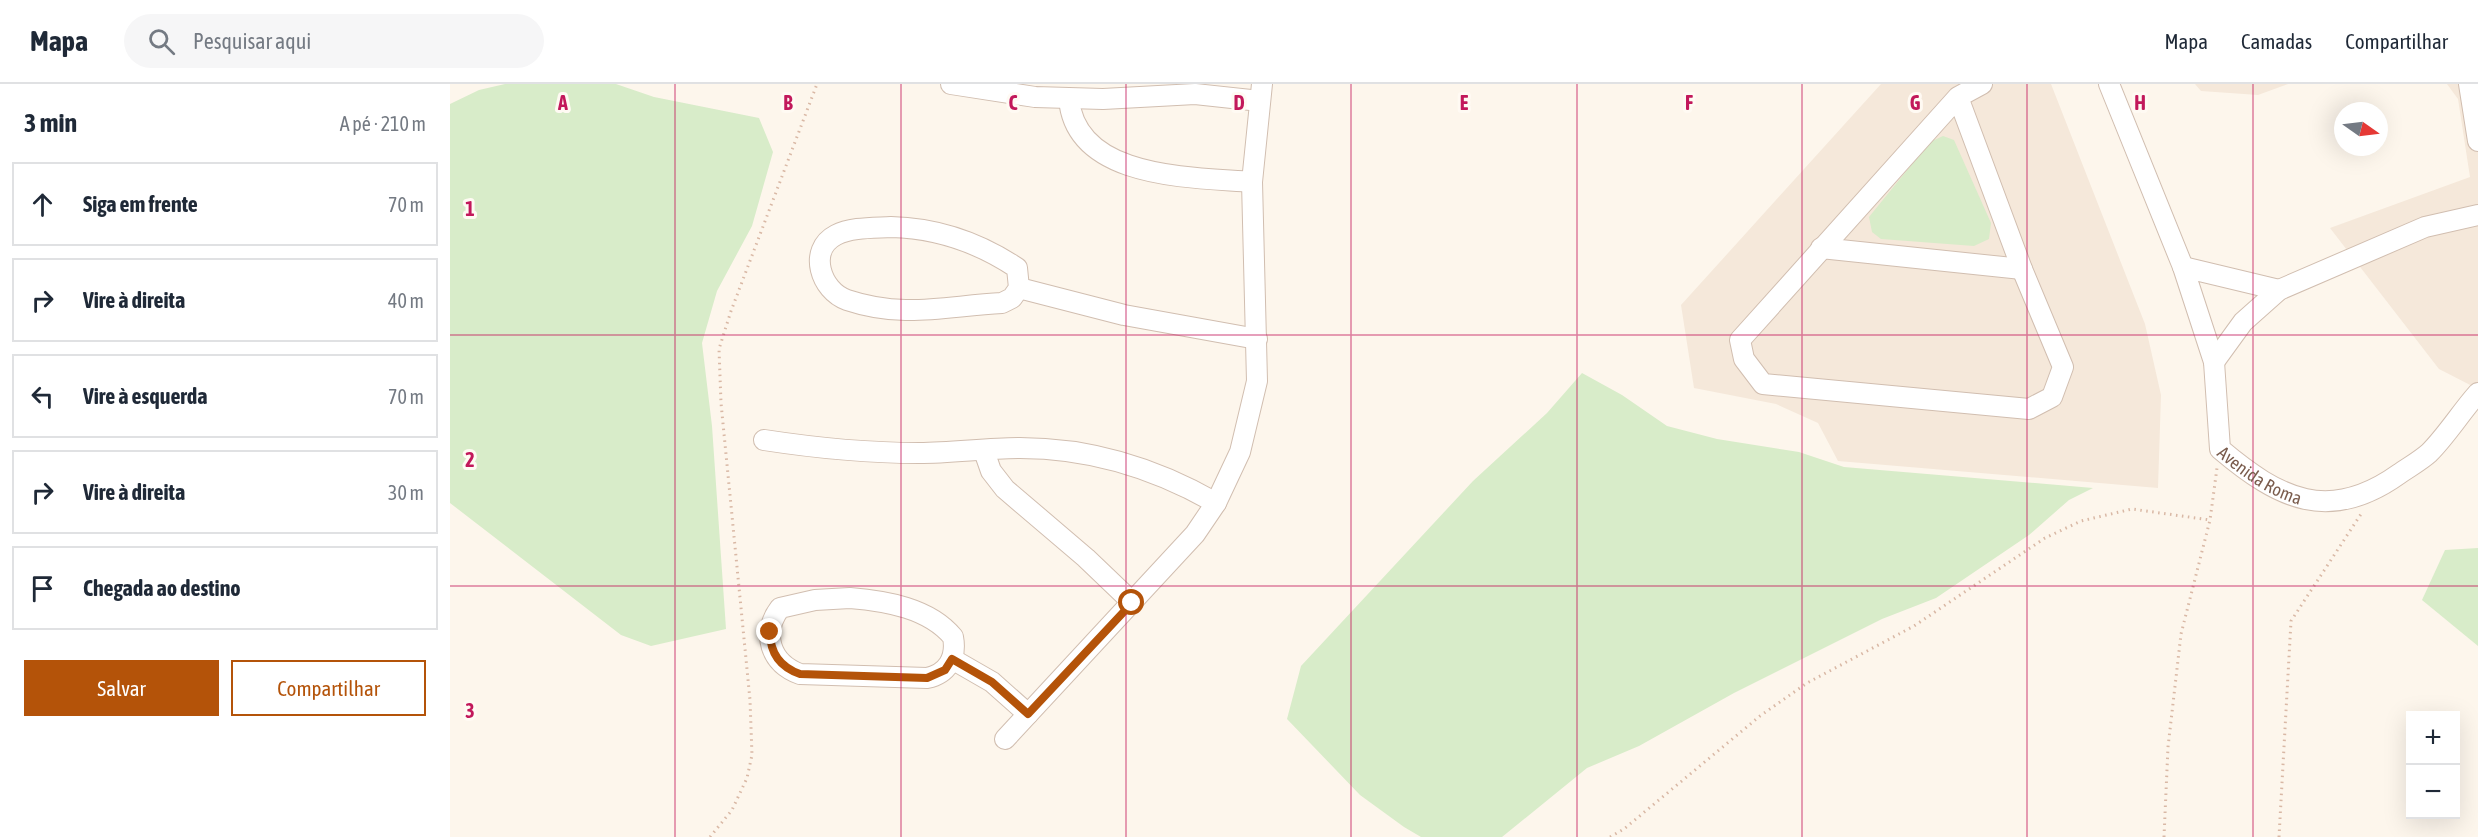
<!DOCTYPE html>
<html lang="pt">
<head>
<meta charset="utf-8">
<style>
  :root { --surface:#fff; --page:#f6f6f7; --text:#1f2937; --muted:#747a83; --line:#e0e1e3; --accent:#b45309 }
  body { margin:0; font-family:"Asap Condensed",sans-serif; background:var(--page); color:var(--text) }
  .controls { position:absolute; right:18px; bottom:18px; display:grid; overflow:hidden; border-radius:0px; box-shadow:0 6px 24px #0002 }
  .controls button { width:54px; height:54px; display:grid; place-items:center; padding:0; border:0; border-bottom:2px solid var(--line); background:var(--surface); color:var(--text); font:30px sans-serif }
  .compass { position:absolute; left:1884px; top:18px; width:54px; height:54px; border-radius:50%; background:var(--surface); box-shadow:0 6px 24px #0002; rotate:104deg }
  .stop { position:absolute; width:18px; height:18px; margin:-14px; border:4px solid #b45309; border-radius:50%; background:#fff }
  .stop.end { background:#b45309; border-color:#fff; box-shadow:0 2px 6px #0008 }
  .list { margin:0; padding:0; list-style:none }
  h2 { display:flex; justify-content:space-between; align-items:center; height:78px; margin:0; padding:0 24px; font-size:26px }
  h2 small { font-size:20px; font-weight:400; color:var(--muted) }
  .list li { display:grid; grid-template-columns:39px 1fr auto; gap:18px; align-items:center; box-sizing:border-box; height:84px; margin:0 12px 12px; padding:0 12px; border:2px solid var(--line); border-radius:0px }
  .list b { display:block; font-size:22px; white-space:nowrap }
  .list em { font-size:20px; font-style:normal; color:var(--muted) }
  .actions { display:flex; gap:12px; padding:18px 24px }
  .actions a { flex:1; padding:14px 0; border:2px solid var(--accent); border-radius:0px; text-align:center; font-size:21px; color:var(--accent) }
  .actions .main { background:var(--accent); color:#fff }
  .icon { flex:none; width:33px; height:33px; fill:none; stroke:currentColor; stroke-width:2; stroke-linecap:round; stroke-linejoin:round }
  .map { position:relative; flex:none; width:2028px; height:753px; overflow:hidden }
  header { display:flex; align-items:center; gap:36px; box-sizing:border-box; height:84px; padding:0 30px; background:var(--surface); border-bottom:2px solid var(--line) }
  header strong { font-size:28px }
  nav { display:flex; gap:33px; margin-inline-start:auto; font-size:21px }
  .search { width:420px; height:54px; background:var(--page); display:flex; align-items:center; gap:15px; box-sizing:border-box; padding:0 21px; border-radius:33px; color:var(--muted); font-size:22px }
  main { display:flex }
  aside { flex:1; background:var(--surface) }
  .map>svg:first-child { display:block }
</style>
</head>
<body>
<header>
<strong>Mapa</strong>
<div class="search"><svg class="icon" aria-label="search" viewBox="0 0 24 24"><circle cx="10" cy="10" r="6"/><path d="M15 15l6 6"/></svg>Pesquisar aqui</div>
<nav><a>Mapa</a><a>Camadas</a><a>Compartilhar</a></nav>
</header>
<main>
<aside>
<h2>3 min<small>A pé · 210 m</small></h2>
<ul class="list">
<li><svg class="icon" aria-label="ahead" viewBox="0 0 24 24"><path d="M12 20V5M6 11l6-6 6 6"/></svg><div><b>Siga em frente</b></div><em>70 m</em></li>
<li><svg class="icon" aria-label="right" viewBox="0 0 24 24"><path d="M7 20v-9h11M14 6l5 5-5 5"/></svg><div><b>Vire à direita</b></div><em>40 m</em></li>
<li><svg class="icon" aria-label="left" viewBox="0 0 24 24"><path d="M17 20v-9H6M10 6l-5 5 5 5"/></svg><div><b>Vire à esquerda</b></div><em>70 m</em></li>
<li><svg class="icon" aria-label="right" viewBox="0 0 24 24"><path d="M7 20v-9h11M14 6l5 5-5 5"/></svg><div><b>Vire à direita</b></div><em>30 m</em></li>
<li><svg class="icon" aria-label="arrive" viewBox="0 0 24 24"><path d="M6 21V4h12l-3 4 3 4H6"/></svg><div><b>Chegada ao destino</b></div></li>
</ul>
<div class="actions"><a class="main">Salvar</a><a>Compartilhar</a></div>
</aside>
<div class="map">
<svg width="2028" height="753" viewBox="0 0 2028 753">
  <rect width="100%" height="100%" fill="#fdf6ec"/>
  <g fill="#f5e8da">
    <path d="M1431,0H1601L1695,240L1711,311L1708,404L1388,377L1368,339L1326,320L1244,304L1231,221Z"/>
    <path d="M1745,0H1838L1808,11L1751,7Z"/>
    <path d="M1997,0H2028V305L1989,285L1880,144L2020,93L2008,15Z"/>
  </g>
  <g fill="#d8ecc9">
    <path d="M55,0H166L204,13L309,34L323,68L302,142L267,207L252,259L262,342L276,545L201,562L171,551L0,419V20L29,6Z"/>
    <path d="M1493,52L1504,56L1541,139L1539,155L1524,162L1431,155L1422,148L1419,133L1480,58Z"/>
    <path d="M1132,289L1172,311L1217,342L1267,355L1349,368L1394,383L1643,404L1619,416L1579,451L1486,514L1432,535L1284,609L1189,662L1137,684L1052,753H971L954,743L910,711L837,635L851,582L1023,397L1097,329Z"/>
    <path d="M2028,464V562L1972,516L1995,466Z"/>
  </g>
  <g fill="none" stroke-linecap="round" stroke-linejoin="round">
    <defs>
      <g id="minor">
        <path d="M501,0L585,13L653,15L745,10L810,17"/>
        <path d="M1659,0L1733,183"/>
        <path d="M2019,0L2028,57"/>
        <path d="M1508,13L1572,185L1613,283L1602,313L1579,325L1313,300L1294,275L1290,256L1508,13L1532,0"/>
        <path d="M619,15C626,96 743,93 802,98"/>
        <path d="M441,143C488,144 528,158 567,184L569,204L562,214L552,219C495,222 454,235 397,216C371,207 357,166 386,151C401,143 424,144 441,143Z"/>
        <path d="M1371,164L1572,185"/>
        <path d="M569,204L674,231L807,255"/>
        <path id="s1" d="M1829,206L1733,183L1764,278L1770,365C1829,415 1879,440 1949,390C1959,383 1970,377 1979,369C1997,351 2011,328 2028,309"/>
        <path d="M1764,278L1793,238L1829,206L1975,143L2028,131"/>
        <path d="M314,356C366,364 417,369 469,369C503,369 536,364 570,364C641,364 705,384 766,419"/>
        <path d="M534,367L541,387L555,405L636,474L682,518"/>
        <path d="M400,514C436,517 479,524 503,553C507,574 497,590 477,594L350,590C320,579 311,549 330,524L365,516Z"/>
        <path d="M502,575L542,598L578,630"/>
        <path d="M555,655L745,450L766,419L790,368L807,297L802,98L812,0"/>
      </g>
    </defs>
    <use href="#minor" stroke="#d1beb0" stroke-width="22"/>
    <g stroke="#d9b8a5" stroke-width="3" stroke-dasharray="1.5 4.5" stroke-linecap="butt">
      <path d="M260,753L282,726L297,694L302,671L300,616L271,319L269,265L281,227L367,0"/>
      <path d="M1160,753L1174,745L1310,632L1357,599L1464,542L1595,454L1631,437L1682,425L1760,436"/>
      <path d="M1714,753L1718,663L1731,550L1760,436L1767,384"/>
      <path d="M1829,753L1841,537L1913,427"/>
    </g>
    <use href="#minor" stroke="#fff" stroke-width="20"/>
  </g>
  <g fill="none" stroke-linecap="round" stroke-linejoin="round">
    <path stroke="#b45309" stroke-width="8" d="M320,548C320,569 330,583 350,590L477,594L495,586L502,575L542,598L578,630L682,519"/>
  </g>
  <path fill="none" stroke="#c2185b" stroke-width="1.5" stroke-opacity="0.55" d="M225,0V753M451,0V753M676,0V753M901,0V753M1127,0V753M1352,0V753M1577,0V753M1803,0V753M0,251H2028M0,502H2028"/>
  <g text-anchor="middle" dominant-baseline="central" stroke-width="6" stroke-linejoin="round" paint-order="stroke">
    <g font-size="18" fill="#7a5c4d" stroke="#fffaf3">
      <text stroke="none"><textPath href="#s1" startOffset="334">Avenida Roma</textPath></text>
    </g>
  </g>
  <g font-size="20" text-anchor="middle" font-weight="bold" fill="#c2185b" stroke="#fffaf3" stroke-width="6" stroke-linejoin="round" paint-order="stroke">
    <text x="113" y="26">A</text>
    <text x="338" y="26">B</text>
    <text x="563" y="26">C</text>
    <text x="789" y="26">D</text>
    <text x="1014" y="26">E</text>
    <text x="1239" y="26">F</text>
    <text x="1465" y="26">G</text>
    <text x="1690" y="26">H</text>
    <text x="20" y="132">1</text>
    <text x="20" y="383">2</text>
    <text x="20" y="634">3</text>
  </g>
</svg>
<div class="controls">
<button>+</button>
<button>−</button>
</div>
<svg class="compass" viewBox="-18 -18 36 36"><path d="M0-13l5 13h-10z" fill="#e53935"/><path d="M0 13l5-13h-10z" fill="#747a83"/></svg>
<div class="stop" style="left:682px;top:519px"></div>
<div class="stop end" style="left:320px;top:548px"></div>
</div>
</main>
</body>
</html>
